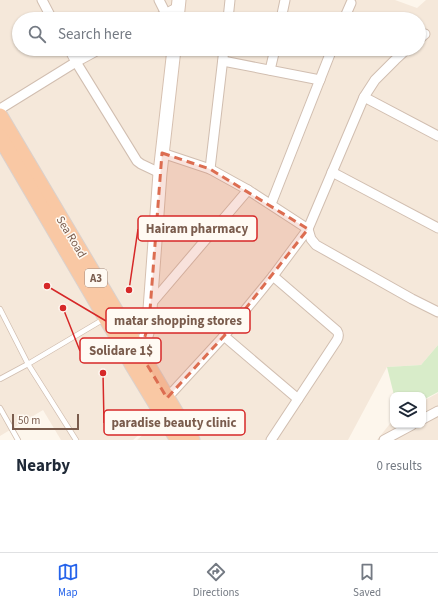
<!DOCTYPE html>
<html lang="en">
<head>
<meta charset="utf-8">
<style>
  :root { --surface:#fff; --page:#f6f6f7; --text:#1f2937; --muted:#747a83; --line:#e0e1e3; --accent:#2563eb }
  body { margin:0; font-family:"Source Sans 3",sans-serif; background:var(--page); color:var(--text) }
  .controls { position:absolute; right:12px; bottom:12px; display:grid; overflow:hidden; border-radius:8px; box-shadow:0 1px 3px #0004 }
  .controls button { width:36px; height:36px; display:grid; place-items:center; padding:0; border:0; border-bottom:1px solid var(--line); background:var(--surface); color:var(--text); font:20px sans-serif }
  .scale { position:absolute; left:12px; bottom:10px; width:67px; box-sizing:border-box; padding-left:4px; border:2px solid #7a5c4d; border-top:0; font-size:11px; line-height:14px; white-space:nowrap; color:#7a5c4d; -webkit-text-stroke:3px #fffaf3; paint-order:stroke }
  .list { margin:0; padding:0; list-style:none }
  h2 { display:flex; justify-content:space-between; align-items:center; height:52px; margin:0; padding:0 16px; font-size:17px }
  h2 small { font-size:13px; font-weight:400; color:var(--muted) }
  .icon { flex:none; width:22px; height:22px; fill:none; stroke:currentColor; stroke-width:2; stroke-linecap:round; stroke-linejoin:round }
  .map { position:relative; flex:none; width:438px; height:440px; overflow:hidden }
  .search { position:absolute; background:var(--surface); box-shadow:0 1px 3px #0004; left:12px; right:12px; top:12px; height:44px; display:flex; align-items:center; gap:10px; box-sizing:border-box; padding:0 14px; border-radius:22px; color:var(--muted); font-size:15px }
  .sheet { height:112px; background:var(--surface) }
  nav { display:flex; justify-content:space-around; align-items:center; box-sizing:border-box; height:56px; border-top:1px solid var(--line); background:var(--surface); font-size:11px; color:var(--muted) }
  nav a { display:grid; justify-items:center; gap:2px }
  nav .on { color:var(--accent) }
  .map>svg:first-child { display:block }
</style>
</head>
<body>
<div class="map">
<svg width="438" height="440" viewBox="0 0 438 440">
  <rect width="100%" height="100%" fill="#fdf6ec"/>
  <g fill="#f5e8da" fill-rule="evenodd">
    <path d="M0,0H395L417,8L426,0H438V345L421,365L387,367L348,440H137L158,421L161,415L133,440H61L43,410L0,436ZM19,19H419V49H19Z"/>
    <path d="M438,393V440H377L393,420V425H423V401Z"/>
  </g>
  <path fill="#d8ecc9" d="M438,345V392L423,400V395H394L387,367L421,365Z"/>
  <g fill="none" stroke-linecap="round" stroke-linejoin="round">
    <defs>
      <g id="service">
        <path d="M0,309L28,364L76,440"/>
        <path d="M0,379L28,364L104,319"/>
        <path d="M0,408L18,440"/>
      </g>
      <g id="minor">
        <path d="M42,0L52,19"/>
        <path d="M159,0L166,14"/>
        <path d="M156,19L178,7"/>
        <path d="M228,19L230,0"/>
        <path d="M281,19L285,0"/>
        <path d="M344,19L351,3"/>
        <path d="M419,39L425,34"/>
        <path d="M69,49L76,62L137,161L141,164L160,173"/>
        <path d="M223,61L320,80"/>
        <path d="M270,70L275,49"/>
        <path d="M364,97L438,136"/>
        <path d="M0,109L76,62L100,49"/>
        <path d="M162,153L210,169L248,190L308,229L311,239L316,245L412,299L438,312"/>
        <path d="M210,169L224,49"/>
        <path d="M332,172L438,228"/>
        <path d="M271,204L332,49"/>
        <path d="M150,305L248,190"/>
        <path d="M224,336L298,399"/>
        <path d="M167,398L224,336L273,276L308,229L364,97L375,80L395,60L407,49"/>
        <path d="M423,419L438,411"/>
        <path d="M271,440L337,340C339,336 339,334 337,331L273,276"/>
        <path d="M384,440L412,425"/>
      </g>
      <g id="secondary">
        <path d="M177,19L179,0"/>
        <path d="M135,359C143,348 147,336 149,323L160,173L174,49"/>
      </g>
      <g id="trunk">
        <path d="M0,116L192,440"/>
        <path d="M0,137L106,318L117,336L132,364L178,440"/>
      </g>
    </defs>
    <use href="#service" stroke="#d1beb0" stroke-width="6"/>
    <use href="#minor" stroke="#d1beb0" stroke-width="11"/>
    <use href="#secondary" stroke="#d6c0b0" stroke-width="15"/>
    <use href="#trunk" stroke="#dad1cd" stroke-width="17"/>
    <use href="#service" stroke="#fff" stroke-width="4.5"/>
    <use href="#minor" stroke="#fff" stroke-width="9"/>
    <use href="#secondary" stroke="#fff" stroke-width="13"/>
    <use href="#trunk" stroke="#f9c8a4" stroke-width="15"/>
  </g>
  <path fill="#dc6d51" fill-opacity="0.2" stroke="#dc6d51" stroke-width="3" stroke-dasharray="8 5" stroke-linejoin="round" d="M162,153L210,169L308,229L224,336L167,398L140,353L149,323Z"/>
  <g text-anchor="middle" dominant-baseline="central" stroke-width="3" stroke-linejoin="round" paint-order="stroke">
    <rect fill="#fffaf3" stroke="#a28b7f" stroke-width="1" x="85" y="269" width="22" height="18" rx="3"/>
    <g font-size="11" font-weight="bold" fill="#7a5c4d">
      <text x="96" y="278">A3</text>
    </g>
    <g font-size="12" fill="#7a5c4d" stroke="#fffaf3">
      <text transform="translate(71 237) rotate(59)">Sea Road</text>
    </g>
  </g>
  <path fill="none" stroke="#d62828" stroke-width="1.5" d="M129 290L138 229M47 286L106 321M63 308L80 351M103 373L104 423"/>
  <g fill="#d62828" stroke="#fffaf3" stroke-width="1.5">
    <circle cx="129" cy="290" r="4"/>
    <circle cx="47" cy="286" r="4"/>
    <circle cx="63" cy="308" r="4"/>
    <circle cx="103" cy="373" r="4"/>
  </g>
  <g fill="#fffaf3" stroke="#d62828" stroke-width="1.5">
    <rect x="138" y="216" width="119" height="25" rx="4"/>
    <rect x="106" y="308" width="144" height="25" rx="4"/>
    <rect x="80" y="338" width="81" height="25" rx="4"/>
    <rect x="104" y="410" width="141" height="25" rx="4"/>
  </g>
  <g font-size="13" text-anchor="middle" font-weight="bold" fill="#7a5c4d">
    <text x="197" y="233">Hairam pharmacy</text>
    <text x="178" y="325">matar shopping stores</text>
    <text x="121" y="355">Solidare 1$</text>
    <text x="174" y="427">paradise beauty clinic</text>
  </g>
</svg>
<div class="controls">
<button><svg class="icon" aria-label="layers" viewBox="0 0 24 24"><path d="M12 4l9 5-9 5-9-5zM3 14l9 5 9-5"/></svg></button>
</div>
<div class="scale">50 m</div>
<div class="search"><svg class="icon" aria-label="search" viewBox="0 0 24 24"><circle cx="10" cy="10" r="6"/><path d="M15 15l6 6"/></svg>Search here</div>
</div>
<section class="sheet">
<h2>Nearby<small>0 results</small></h2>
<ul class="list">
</ul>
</section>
<nav>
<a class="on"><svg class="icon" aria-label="map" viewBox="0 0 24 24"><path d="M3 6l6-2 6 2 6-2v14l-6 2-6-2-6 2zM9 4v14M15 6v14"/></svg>Map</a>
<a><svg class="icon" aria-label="directions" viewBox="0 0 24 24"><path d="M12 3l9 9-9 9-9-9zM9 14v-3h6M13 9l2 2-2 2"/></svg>Directions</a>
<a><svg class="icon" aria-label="saved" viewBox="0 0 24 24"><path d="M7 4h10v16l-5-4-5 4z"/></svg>Saved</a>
</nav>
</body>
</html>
